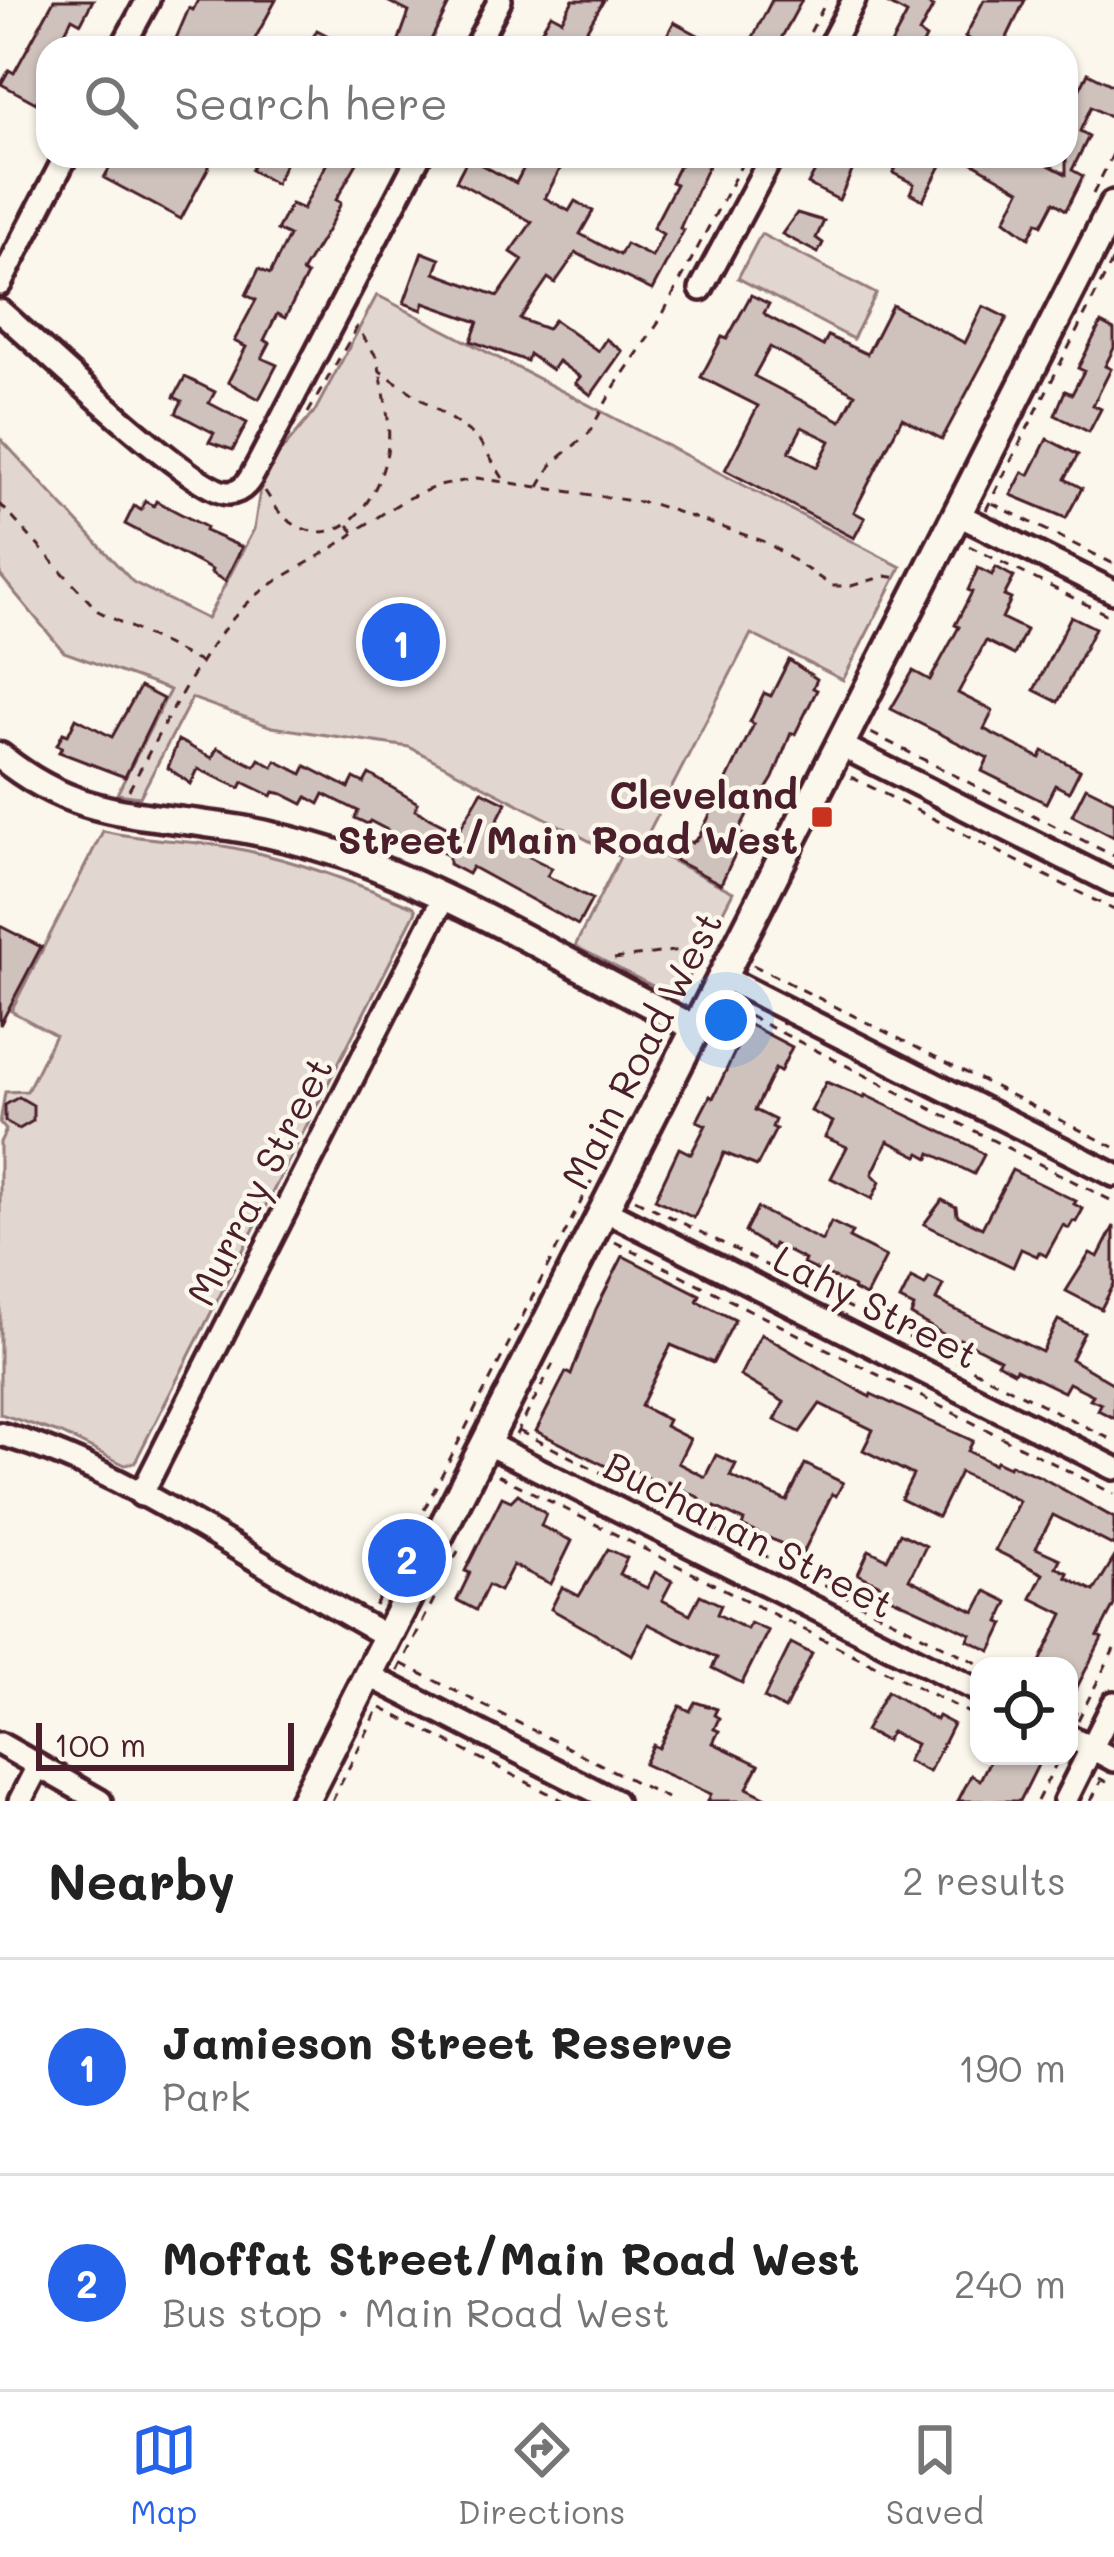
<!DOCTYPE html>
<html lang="en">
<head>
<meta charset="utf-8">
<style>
	:root { --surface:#fff; --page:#f6f6f6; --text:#222; --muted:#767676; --line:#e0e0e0; --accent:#2563eb }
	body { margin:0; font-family:Mali,sans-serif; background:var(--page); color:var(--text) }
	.controls { position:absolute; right:36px; bottom:36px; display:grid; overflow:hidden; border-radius:24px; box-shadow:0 3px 9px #0004 }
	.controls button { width:108px; height:108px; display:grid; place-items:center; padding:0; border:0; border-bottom:3px solid var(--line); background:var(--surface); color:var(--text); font:60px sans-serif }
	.scale { position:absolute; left:36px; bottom:30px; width:258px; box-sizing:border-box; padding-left:12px; border:6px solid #4a1f2b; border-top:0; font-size:33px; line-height:42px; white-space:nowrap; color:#4a1f2b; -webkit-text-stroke:9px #fbf7ec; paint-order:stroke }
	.you { position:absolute; left:726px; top:1020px; width:42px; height:42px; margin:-30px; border:9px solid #fff; border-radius:50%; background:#1a73e8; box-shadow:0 0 0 18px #1a73e833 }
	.badge { display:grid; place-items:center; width:78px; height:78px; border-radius:50%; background:var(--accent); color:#fff; font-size:39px; font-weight:700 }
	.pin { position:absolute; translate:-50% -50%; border:6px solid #fff; box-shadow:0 3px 12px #0006 }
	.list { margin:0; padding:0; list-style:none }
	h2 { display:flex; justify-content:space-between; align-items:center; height:156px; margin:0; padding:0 48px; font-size:51px }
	h2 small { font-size:39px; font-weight:400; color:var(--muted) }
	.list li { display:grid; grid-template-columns:78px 1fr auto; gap:36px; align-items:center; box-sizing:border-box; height:216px; padding:0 48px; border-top:3px solid var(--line) }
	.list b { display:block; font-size:45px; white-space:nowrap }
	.list p { margin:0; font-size:39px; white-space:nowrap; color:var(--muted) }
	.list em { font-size:39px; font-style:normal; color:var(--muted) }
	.icon { flex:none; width:66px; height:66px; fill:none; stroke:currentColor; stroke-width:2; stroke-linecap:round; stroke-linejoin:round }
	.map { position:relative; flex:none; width:1114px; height:1801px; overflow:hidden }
	.search { position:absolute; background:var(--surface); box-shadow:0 3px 9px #0004; left:36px; right:36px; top:36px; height:132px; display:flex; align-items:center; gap:30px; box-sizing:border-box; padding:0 42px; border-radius:36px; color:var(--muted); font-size:45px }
	.sheet { height:588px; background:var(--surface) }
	nav { display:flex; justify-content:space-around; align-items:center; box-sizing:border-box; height:168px; border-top:3px solid var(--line); background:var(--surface); font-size:33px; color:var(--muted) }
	nav a { display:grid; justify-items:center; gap:6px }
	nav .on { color:var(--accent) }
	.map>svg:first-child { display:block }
	.green { fill:#e2d7d0; stroke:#967b7e; stroke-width:3 }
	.building { fill:#cfc2bc; stroke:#4a1f2b; stroke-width:3; fill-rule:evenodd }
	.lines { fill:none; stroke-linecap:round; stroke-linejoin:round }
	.minor-casing { stroke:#4a1f2b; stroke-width:30 }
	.tertiary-casing { stroke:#4a1f2b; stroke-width:33 }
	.secondary-casing { stroke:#4a1f2b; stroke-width:36 }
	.path { stroke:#4a1f2b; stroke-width:3; stroke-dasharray:9 9; stroke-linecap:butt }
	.minor { stroke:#fbf7ec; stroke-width:21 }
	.tertiary { stroke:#fbf7ec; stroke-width:24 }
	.secondary { stroke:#fbf7ec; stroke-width:27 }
	.poi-dot { fill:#c8321e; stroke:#fbf7ec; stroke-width:4.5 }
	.labels { text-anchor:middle; stroke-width:9; stroke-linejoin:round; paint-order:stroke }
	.poi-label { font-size:39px; font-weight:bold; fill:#4a1f2b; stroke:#fbf7ec; text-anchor:end }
	.street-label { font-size:39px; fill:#4a1f2b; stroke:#fbf7ec }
</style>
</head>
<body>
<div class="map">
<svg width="1114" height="1801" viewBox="0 0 1114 1801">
	<rect width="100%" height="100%" fill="#fbf7ec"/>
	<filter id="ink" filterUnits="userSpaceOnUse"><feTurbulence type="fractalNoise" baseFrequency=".00833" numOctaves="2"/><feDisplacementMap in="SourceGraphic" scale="24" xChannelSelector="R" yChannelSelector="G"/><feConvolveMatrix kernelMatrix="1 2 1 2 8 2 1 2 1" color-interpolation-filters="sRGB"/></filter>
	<g filter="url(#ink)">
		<g class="green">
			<polygon points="761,234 876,294 853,339 738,278"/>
			<polygon points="377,295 901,567 843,680 751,634 642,845 733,892 678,999 575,946 620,857 409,747 272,727 192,698 140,797 117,794 170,690 64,652 0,575 0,438 133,582 207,619 254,529 260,490 277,456 315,411"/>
			<path d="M103,831C146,841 191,840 234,848C297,860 355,883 414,907L416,911L135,1462L125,1465L62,1434L0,1414V1142L6,1130L0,1123L5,1092L27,1091L55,1035L11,1011Z"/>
		</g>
		<g class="building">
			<polygon points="54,0 93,0 81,23 72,18 57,48 48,48 48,79 36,103 1,84 9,70 14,73"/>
			<polygon points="198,0 276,0 250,48 172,48 189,8 193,10"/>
			<polygon points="385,0 451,0 427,48 396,48 409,12"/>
			<polygon points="573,0 604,0 579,43 566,36 559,48 555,48 537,38 551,14 562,20"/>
			<polygon points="772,0 802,0 776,48 757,48 760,43 752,39"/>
			<polygon points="881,0 920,0 933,7 919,33 926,38 921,48 889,48 907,14"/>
			<polygon points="984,0 1025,0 1002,48 987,48 965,37"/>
			<polygon points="674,22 722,48 660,48"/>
			<polygon points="317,30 352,48 307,48"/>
			<polygon points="1088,73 1114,86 1114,110 1110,117 1091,107 1080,131 1089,136 1072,170 1083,176 1066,210 1054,202 1042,225 1037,222 1029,238 1005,220 1020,190 961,156 1031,156 1066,174 1066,115"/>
			<polygon points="116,156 202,156 212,161 181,219 104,178"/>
			<polygon points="258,156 288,156 276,184 251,170"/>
			<polygon points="323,156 361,156 336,200 341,203 328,229 302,272 307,275 285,318 277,314 264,340 270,343 262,358 277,365 259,399 228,382 246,347 234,341 256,300 246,295 259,269 270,274 289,236 277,230 291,204 303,209 329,159"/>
			<polygon points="530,156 567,156 545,198 569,211 575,201 593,211 580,234 620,255 626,244 652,257 663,234 653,228 676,184 671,182 684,156 709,164 680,228 684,230 652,290 576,253 555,283 548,278 520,319 547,329 554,320 598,351 606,339 622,351 591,395 575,383 580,377 558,361 552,370 529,354 527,361 471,341 478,322 424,303 422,310 404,303 422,252 440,259 435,273 498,296 523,260 511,252 532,222 456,181 468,158 516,183"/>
			<polygon points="823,156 859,156 839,200 808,184"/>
			<polygon points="873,156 946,156 923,200 910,193 914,184 893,173 896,168"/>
			<polygon points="797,213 824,221 816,238 823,243 818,253 782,234"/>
			<path d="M751,295L769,304L764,313L767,316L823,346L828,336L867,354L892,305L965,343L983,306L1007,318L942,439L902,418L854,512L865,518L854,538L725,470L758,406L701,377L722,337L727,339ZM770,347L855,394L841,421L754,376ZM802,427L830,441L817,467L789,452Z"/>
			<polygon points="1101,323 1114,330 1114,348 1105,366 1111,369 1093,405 1101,409 1089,432 1055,415 1065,391 1072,394 1084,371 1078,368"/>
			<polygon points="185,377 215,392 209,403 247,423 233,450 209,442 214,433 176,413 182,401 174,397"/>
			<polygon points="1047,439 1078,455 1065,479 1082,488 1066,518 1011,495 1023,472 1029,475"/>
			<polygon points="145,501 154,506 156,501 206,527 205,531 242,547 225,581 211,573 212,570 125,524 134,506 141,510"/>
			<polygon points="996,567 1014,577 1004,596 1011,599 1002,618 1026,630 1014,655 986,641 958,693 993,711 984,729 1040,758 1043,751 1080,770 1069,792 1055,785 1046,803 982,771 988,758 891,709 913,671 930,680 959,627 955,625 972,592 968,590 978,568 992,575"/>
			<polygon points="1071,616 1095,628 1058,702 1034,690"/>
			<polygon points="789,660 817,679 813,688 817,690 795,734 791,733 773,778 754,809 751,807 738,832 744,835 721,884 675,860 686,839 692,843 699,837 754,724 750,722 764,693 771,696"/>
			<polygon points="140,687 163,699 125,777 59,752 62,747 57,745 63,733 68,735 76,718 112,737"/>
			<polygon points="178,740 212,758 217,748 255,766 259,759 273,767 276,761 302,774 306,766 349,788 354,778 364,783 369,774 418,803 415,810 458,832 482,791 506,803 489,837 552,868 547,876 592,899 578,925 472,867 468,874 449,864 449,856 423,842 420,847 370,821 368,824 355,818 358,811 324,794 319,804 307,797 303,804 283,794 274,792 272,796 243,782 240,788 198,769 191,784 168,768"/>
			<polygon points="1086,787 1114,801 1114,837 1072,815"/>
			<polygon points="0,926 41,947 0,1025"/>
			<polygon points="748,1024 792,1047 780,1072 775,1069 755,1110 775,1120 772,1127 776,1129 757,1166 724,1153 694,1218 655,1199 679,1148 691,1154 706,1125 697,1121 710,1096 713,1098"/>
			<polygon points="826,1082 864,1098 865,1095 971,1146 984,1155 974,1174 931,1153 929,1158 920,1153 918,1156 888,1141 872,1174 880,1182 872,1199 831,1178 847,1147 825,1137 833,1122 811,1111"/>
			<polygon points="19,1097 33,1105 33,1121 19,1129 5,1121 5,1105"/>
			<polygon points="1012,1170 1076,1201 1074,1204 1083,1209 1076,1222 1073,1221 1069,1228 1063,1225 1046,1256 1039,1252 1037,1256 1021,1249 1013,1267 924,1224 942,1200 956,1207 957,1215 982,1228"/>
			<polygon points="757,1208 822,1241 831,1222 852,1232 849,1238 886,1257 866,1296 853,1290 854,1287 803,1264 805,1260 774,1244 772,1249 745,1232"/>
			<polygon points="1114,1226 1114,1284 1101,1309 1066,1291 1090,1253 1098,1257"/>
			<polygon points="623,1256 700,1295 697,1301 735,1320 713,1363 671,1345 641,1406 668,1420 665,1426 690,1439 678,1463 705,1477 716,1455 736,1464 730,1476 787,1501 805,1464 843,1483 836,1496 832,1494 803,1553 742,1526 744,1521 715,1507 713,1511 697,1503 700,1498 668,1482 666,1487 619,1463 616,1471 536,1431 566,1372 571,1375 596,1309"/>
			<polygon points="911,1278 925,1285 929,1278 943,1285 936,1300 1042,1352 1058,1320 1084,1333 1071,1359 1112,1383 1114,1379 1114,1418 1098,1410 1101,1404 1090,1399 1093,1395 1069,1383 1064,1392 1016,1369 1014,1372 997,1363 1000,1359 960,1339 958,1343 911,1315 914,1307 900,1300"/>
			<polygon points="761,1334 870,1397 871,1394 973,1441 968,1451 994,1464 996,1461 1009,1467 1010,1464 1039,1476 1114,1518 1114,1546 1053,1515 1036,1548 1060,1559 1056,1567 1068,1573 1066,1577 1094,1591 1114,1558 1114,1605 1098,1636 1102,1638 1069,1703 1069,1666 1038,1666 1063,1614 1031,1598 1043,1574 995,1550 1019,1501 960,1472 938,1517 901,1499 913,1475 863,1450 873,1430 820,1404 800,1432 775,1420 784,1402 740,1376"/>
			<polygon points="518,1494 546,1514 541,1526 572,1541 551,1584 513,1565 500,1591 488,1585 476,1610 457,1600 470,1573 465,1571 502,1497 511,1501"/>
			<polygon points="900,1533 926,1546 909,1579 975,1612 986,1591 1008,1602 999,1622 1004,1624 991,1651 968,1640 971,1634 879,1592 882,1586 858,1574 869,1550 887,1559"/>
			<polygon points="608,1549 627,1558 619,1574 647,1588 655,1572 672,1581 662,1600 690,1614 700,1595 721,1605 717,1614 747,1629 750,1623 768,1631 742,1683 712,1668 717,1658 648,1624 632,1655 551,1609 562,1587 579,1596"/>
			<polygon points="791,1643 812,1654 785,1709 764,1698"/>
			<polygon points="887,1691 936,1720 938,1716 953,1724 929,1772 907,1761 916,1744 891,1732 886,1741 865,1731"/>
			<polygon points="695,1702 717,1709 714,1715 719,1718 714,1729 719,1731 713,1743 759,1765 747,1788 773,1801 708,1801 711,1794 644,1764 653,1745 659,1748 680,1706 690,1711"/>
			<polygon points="992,1756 1030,1756 1040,1761 1020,1801 958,1801 971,1775 980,1780"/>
		</g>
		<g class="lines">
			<defs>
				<g id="minor">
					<polyline points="122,48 148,0"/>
					<polyline points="475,48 500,0"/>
					<polyline points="829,48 854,0"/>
					<polyline points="0,284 66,156"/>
					<polyline points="701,289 772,156"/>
					<path d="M0,311C35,341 194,494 229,493C247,492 253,473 260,461L419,156"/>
					<polyline points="957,514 1114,592"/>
					<polyline points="840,745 1114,883"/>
					<polyline points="723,977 1114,1175"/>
					<polyline points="605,1210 1114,1468"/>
					<path d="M0,1434C131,1470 266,1572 388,1637"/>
					<polyline points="486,1443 979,1691"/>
					<polyline points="141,1495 443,899"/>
					<polyline points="368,1675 615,1801"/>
					<polyline points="1069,1736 1114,1760"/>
					<polyline points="0,1744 100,1801"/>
					<polyline points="20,1801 38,1766"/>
					<polyline points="1065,1801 1114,1703"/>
				</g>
				<path id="tertiary" d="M0,756C70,814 129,813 214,825C257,830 299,841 340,854C462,896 579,970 695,1028"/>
				<polyline id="secondary" points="304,1801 1114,205"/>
			</defs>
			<use href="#minor" class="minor-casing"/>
			<use href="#tertiary" class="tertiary-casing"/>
			<use href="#secondary" class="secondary-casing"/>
			<g class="path">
				<polyline points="802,48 827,0"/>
				<polyline points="1093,194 1114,152"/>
				<polyline points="308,413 357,327 376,356 380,371 477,437 506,483"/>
				<polyline points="539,487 552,464 589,433 616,384 657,325 746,156"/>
				<path d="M265,491C272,501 278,514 289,521C343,558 382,493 388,446C391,421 384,395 380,371"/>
				<polyline points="992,503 1114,564"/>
				<polyline points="0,504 98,611 202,663"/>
				<polyline points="986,510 1114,258"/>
				<polyline points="348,525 354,532 406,499 435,487 477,478 653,504 766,542 832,586 851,586 885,576 899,578"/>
				<polyline points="969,546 1114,618"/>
				<polyline points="871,733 1114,856"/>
				<polyline points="851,777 1114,910"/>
				<path d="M129,790C160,733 203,643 251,600C282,573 322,558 354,533"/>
				<polyline points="614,959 711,946"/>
				<polyline points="753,965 1114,1147"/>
				<polyline points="733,1008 1114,1202"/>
				<polyline points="635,1199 1114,1441"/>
				<polyline points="615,1242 1114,1494"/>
				<polyline points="519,1431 983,1666"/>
				<polyline points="516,1435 553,1364"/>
				<polyline points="498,1475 979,1718"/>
				<polyline points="375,1606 594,1176"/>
				<polyline points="402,1664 673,1801"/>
				<polyline points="398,1671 458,1551"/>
				<polyline points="381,1708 564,1801"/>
				<polyline points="1069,1710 1080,1715"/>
				<polyline points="1078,1720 1114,1649"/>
				<polyline points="1099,1778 1114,1786"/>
				<polyline points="332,1801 380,1706"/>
				<polyline points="1037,1801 1060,1756"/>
				<polyline points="1091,1801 1101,1781"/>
			</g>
			<use href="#minor" class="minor"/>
			<use href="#tertiary" class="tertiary"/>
			<use href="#secondary" class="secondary"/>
		</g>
	</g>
	<rect class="poi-dot" x="810" y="805" width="24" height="24" rx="6"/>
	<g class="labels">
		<g class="poi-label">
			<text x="798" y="809">Cleveland<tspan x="798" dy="45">Street/Main Road West</tspan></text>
		</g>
		<g class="street-label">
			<text transform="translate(642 1050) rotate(-63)" y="14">Main Road West</text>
			<text transform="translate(260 1181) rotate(-63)" y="14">Murray Street</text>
			<text transform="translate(876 1307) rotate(27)" y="14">Lahy Street</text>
			<text transform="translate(749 1535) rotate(27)" y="14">Buchanan Street</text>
		</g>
	</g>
</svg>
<div class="controls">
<button><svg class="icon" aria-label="locate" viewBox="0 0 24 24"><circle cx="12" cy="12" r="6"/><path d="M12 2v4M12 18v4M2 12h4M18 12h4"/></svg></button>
</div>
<div class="scale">100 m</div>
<div class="you"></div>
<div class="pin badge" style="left:401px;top:642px">1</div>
<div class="pin badge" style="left:407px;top:1558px">2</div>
<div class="search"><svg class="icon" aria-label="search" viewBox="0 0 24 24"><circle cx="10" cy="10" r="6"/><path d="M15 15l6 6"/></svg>Search here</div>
</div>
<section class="sheet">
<h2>Nearby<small>2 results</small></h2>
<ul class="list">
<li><span class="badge">1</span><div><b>Jamieson Street Reserve</b><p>Park</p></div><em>190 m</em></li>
<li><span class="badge">2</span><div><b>Moffat Street/Main Road West</b><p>Bus stop · Main Road West</p></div><em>240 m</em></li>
</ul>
</section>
<nav>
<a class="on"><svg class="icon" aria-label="map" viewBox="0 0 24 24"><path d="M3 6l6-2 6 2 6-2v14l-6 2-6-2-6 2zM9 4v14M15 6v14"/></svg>Map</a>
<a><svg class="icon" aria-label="directions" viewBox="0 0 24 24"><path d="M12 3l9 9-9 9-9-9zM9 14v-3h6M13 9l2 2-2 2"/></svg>Directions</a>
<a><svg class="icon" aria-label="saved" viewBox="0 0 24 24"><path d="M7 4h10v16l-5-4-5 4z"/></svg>Saved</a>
</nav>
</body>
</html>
